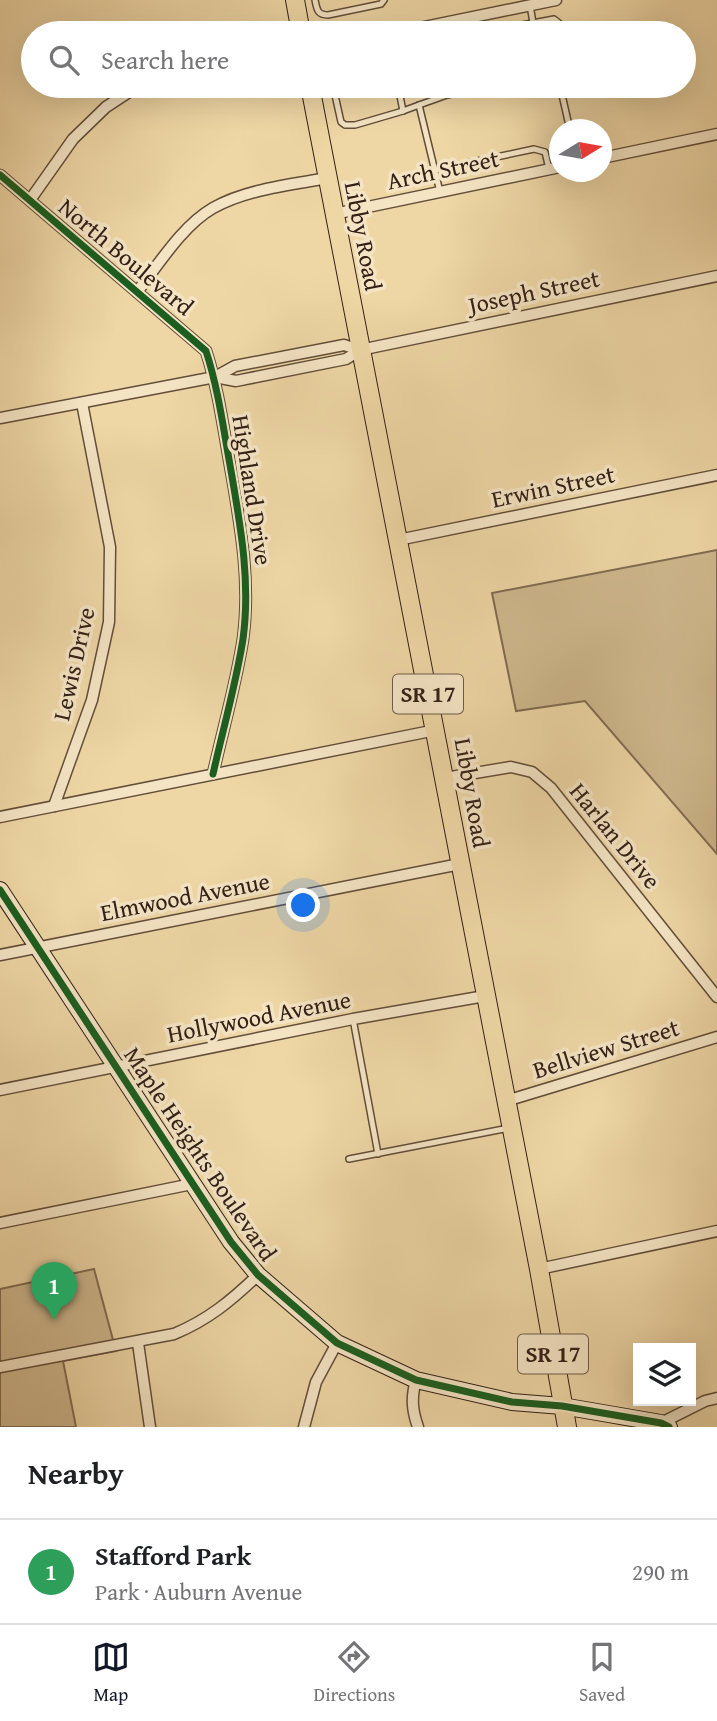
<!DOCTYPE html>
<html lang="en">
<head>
<meta charset="utf-8">
<style>
	:root { --surface:#fff; --page:#f2f2f2; --text:#202124; --muted:#757577; --line:#e0e0e0; --accent:#111827 }
	body { margin:0; font-family:"Gentium Book Plus",serif; background:var(--page); color:var(--text) }
	.controls { position:absolute; right:21px; bottom:21px; display:grid; overflow:hidden; border-radius:0px; box-shadow:0 7px 28px #0002 }
	.controls button { width:63px; height:63px; display:grid; place-items:center; padding:0; border:0; border-bottom:2px solid var(--line); background:var(--surface); color:var(--text); font:35px sans-serif }
	.compass { position:absolute; left:549px; top:119px; width:63px; height:63px; border-radius:50%; background:var(--surface); box-shadow:0 7px 28px #0002; rotate:79deg }
	.you { position:absolute; left:304px; top:906px; width:24px; height:24px; margin:-18px; border:5px solid #fff; border-radius:50%; background:#1a73e8; box-shadow:0 0 0 10px #1a73e833 }
	.badge { display:grid; place-items:center; width:46px; height:46px; border-radius:50%; background:var(--accent); color:#fff; font-size:23px; font-weight:700 }
	.pin { position:absolute; translate:-50% -58px; filter:drop-shadow(0 2px 4px #0008) }
	.pin::after { content:''; position:absolute; top:37px; width:24px; height:21px; background:inherit; clip-path:polygon(0 0,100% 0,50% 100%) }
	.list { margin:0; padding:0; list-style:none }
	h2 { display:flex; justify-content:space-between; align-items:center; height:91px; margin:0; padding:0 28px; font-size:30px }
	h2 small { font-size:23px; font-weight:400; color:var(--muted) }
	.list li { display:grid; grid-template-columns:46px 1fr auto; gap:21px; align-items:center; box-sizing:border-box; height:105px; padding:0 28px; border-top:2px solid var(--line) }
	.list b { display:block; font-size:26px; white-space:nowrap }
	.list p { margin:0; font-size:23px; white-space:nowrap; color:var(--muted) }
	.list em { font-size:23px; font-style:normal; color:var(--muted) }
	.icon { flex:none; width:38px; height:38px; fill:none; stroke:currentColor; stroke-width:2; stroke-linecap:round; stroke-linejoin:round }
	.map { position:relative; flex:none; width:717px; height:1427px; overflow:hidden }
	.search { position:absolute; background:var(--surface); box-shadow:0 7px 28px #0002; left:21px; right:21px; top:21px; height:77px; display:flex; align-items:center; gap:18px; box-sizing:border-box; padding:0 24px; border-radius:38px; color:var(--muted); font-size:26px }
	.sheet { height:196px; background:var(--surface) }
	nav { display:flex; justify-content:space-around; align-items:center; box-sizing:border-box; height:98px; border-top:2px solid var(--line); background:var(--surface); font-size:19px; color:var(--muted) }
	nav a { display:grid; justify-items:center; gap:4px }
	nav .on { color:var(--accent) }
	.map>svg:first-child { display:block }
	.green { fill:#ceb78d; stroke:#806c52; stroke-width:2 }
	.lines { fill:none; stroke-linecap:round; stroke-linejoin:round }
	.lane-casing { stroke:#624e3a; stroke-width:8 }
	.street-casing { stroke:#624e3a; stroke-width:13 }
	.secondary-casing { stroke:#332017; stroke-width:18 }
	.primary-casing { stroke:#332017; stroke-width:20 }
	.lane { stroke:#f4e4c4; stroke-width:5 }
	.street { stroke:#f4e4c4; stroke-width:10 }
	.secondary { stroke:#f4e4c4; stroke-width:16 }
	.primary { stroke:#eed6a5; stroke-width:18 }
	.cycleway-casing { stroke:#f4e4c4; stroke-width:11 }
	.cycleway { stroke:#1b5e20; stroke-width:7 }
	.labels { text-anchor:middle; stroke-width:7; stroke-linejoin:round; paint-order:stroke }
	.shield { fill:#f4e4c4; stroke:#6d5b4b; stroke-width:2 }
	.shield-label { font-size:23px; font-weight:bold; fill:#332017 }
	.street-label { font-size:24px; fill:#332017; stroke:#f4e4c4 }
</style>
</head>
<body>
<div class="map">
<svg width="717" height="1427" viewBox="0 0 717 1427">
	<rect width="100%" height="100%" fill="#eed6a5"/>
	<filter id="stains"><feTurbulence type="fractalNoise" baseFrequency=".00286" numOctaves="4"/><feColorMatrix values="0 0 0 0 .2 0 0 0 0 .09 0 0 0 0 .02 0 0 0 .5 -.17"/></filter>
	<radialGradient id="worn" r=".72"><stop offset=".6" stop-color="#630" stop-opacity="0"/><stop offset="1" stop-color="#630" stop-opacity=".3"/></radialGradient>
	<g class="green">
		<polygon points="717,550 717,854 585,701 516,711 492,593"/>
		<polygon points="94,1269 116,1351 63,1361 76,1427 0,1427 0,1289"/>
	</g>
	<g class="lines">
		<defs>
			<g id="lane">
				<path d="M315,0C317,9 317,15 328,15L381,4L384,0"/>
				<polyline points="530,5 533,23"/>
				<polyline points="479,33 554,19 559,23 561,33"/>
				<polyline points="333,86 341,122 345,125 355,125 403,111"/>
				<polyline points="398,86 403,111 419,105 440,192"/>
				<polyline points="560,86 570,130"/>
				<polyline points="419,105 447,95 487,86"/>
				<polyline points="435,170 534,149 545,152 549,169"/>
				<polyline points="353,1019 378,1154"/>
				<polyline points="349,1159 509,1128"/>
			</g>
			<g id="street">
				<polyline points="395,33 556,0"/>
				<polyline points="602,158 717,134"/>
				<path d="M0,175L206,351C218,388 223,426 230,465C240,523 251,580 243,639C236,684 223,729 213,774"/>
				<polyline points="30,200 73,139 106,107 138,86"/>
				<polyline points="334,214 560,167"/>
				<path d="M137,292C159,264 182,226 213,208C247,189 290,185 328,178"/>
				<polyline points="215,377 236,381 346,359 360,350 717,276"/>
				<polyline points="0,418 215,377 235,366 344,345 360,350"/>
				<polyline points="398,540 717,475"/>
				<polyline points="445,778 511,767 532,772 551,788 717,997"/>
				<polyline points="54,806 92,700 109,622 110,547 82,403"/>
				<polyline points="0,817 436,730"/>
				<polyline points="0,955 460,864"/>
				<polyline points="0,1090 353,1019 485,996"/>
				<polyline points="506,1101 717,1037"/>
				<polyline points="0,1223 192,1184"/>
				<polyline points="539,1269 717,1231"/>
				<polyline points="138,1343 150,1427"/>
				<path d="M0,1367L174,1334C208,1320 232,1300 258,1275"/>
				<path d="M416,1380C411,1398 412,1410 418,1427"/>
				<polyline points="661,1423 705,1401 717,1398"/>
				<polyline points="304,1427 316,1382 337,1343"/>
			</g>
			<polyline id="secondary" points="0,890 231,1242 258,1275 337,1343 416,1380 512,1402 562,1406 661,1423 669,1427"/>
			<g id="primary">
				<polyline points="295,0 301,33"/>
				<polyline points="310,86 539,1269 567,1427"/>
			</g>
		</defs>
		<use href="#lane" class="lane-casing"/>
		<use href="#street" class="street-casing"/>
		<use href="#secondary" class="secondary-casing"/>
		<use href="#primary" class="primary-casing"/>
		<use href="#lane" class="lane"/>
		<use href="#street" class="street"/>
		<use href="#secondary" class="secondary"/>
		<use href="#primary" class="primary"/>
		<defs>
			<g id="cycleway">
				<path d="M0,175L206,351C218,388 223,426 230,465C240,523 251,580 243,639C236,684 223,729 213,774"/>
				<polyline points="0,890 231,1242 258,1275 337,1343 416,1380 512,1402 562,1406 661,1423 669,1427"/>
			</g>
		</defs>
		<use href="#cycleway" class="cycleway-casing"/>
		<use href="#cycleway" class="cycleway"/>
	</g>
	<g class="labels">
		<g class="shield">
			<rect x="393" y="674.5" width="70" height="39" rx="5"/>
			<rect x="518" y="1334.5" width="70" height="39" rx="5"/>
		</g>
		<g class="shield-label">
			<text x="428" y="702">SR 17</text>
			<text x="553" y="1362">SR 17</text>
		</g>
		<g class="street-label">
			<text transform="translate(443 170) rotate(-12)" y="8">Arch Street</text>
			<text transform="translate(363 236) rotate(79)" y="8">Libby Road</text>
			<text transform="translate(126 257) rotate(40)" y="8">North Boulevard</text>
			<text transform="translate(534 292) rotate(-12)" y="8">Joseph Street</text>
			<text transform="translate(553 487) rotate(-12)" y="8">Erwin Street</text>
			<text transform="translate(252 490) rotate(81)" y="8">Highland Drive</text>
			<text transform="translate(74 664) rotate(-77)" y="8">Lewis Drive</text>
			<text transform="translate(472 793) rotate(80)" y="8">Libby Road</text>
			<text transform="translate(615 836) rotate(51)" y="8">Harlan Drive</text>
			<text transform="translate(185 897) rotate(-11)" y="8">Elmwood Avenue</text>
			<text transform="translate(259 1017) rotate(-11)" y="8">Hollywood Avenue</text>
			<text transform="translate(606 1049) rotate(-17)" y="8">Bellview Street</text>
			<text transform="translate(200 1154) rotate(56)" y="8">Maple Heights Boulevard</text>
		</g>
	</g>
	<rect width="100%" height="100%" filter="url(#stains)"/>
	<rect width="100%" height="100%" fill="url(#worn)"/>
</svg>
<div class="controls">
<button><svg class="icon" aria-label="layers" viewBox="0 0 24 24"><path d="M12 4l9 5-9 5-9-5zM3 14l9 5 9-5"/></svg></button>
</div>
<svg class="compass" viewBox="-18 -18 36 36"><path d="M0-13l5 13h-10z" fill="#e53935"/><path d="M0 13l5-13h-10z" fill="#757577"/></svg>
<div class="you"></div>
<div class="pin badge" style="left:54px;top:1320px;background:#2e9e5b">1</div>
<div class="search"><svg class="icon" aria-label="search" viewBox="0 0 24 24"><circle cx="10" cy="10" r="6"/><path d="M15 15l6 6"/></svg>Search here</div>
</div>
<section class="sheet">
<h2>Nearby<small></small></h2>
<ul class="list">
<li><span class="badge" style="background:#2e9e5b">1</span><div><b>Stafford Park</b><p>Park · Auburn Avenue</p></div><em>290 m</em></li>
</ul>
</section>
<nav>
<a class="on"><svg class="icon" aria-label="map" viewBox="0 0 24 24"><path d="M3 6l6-2 6 2 6-2v14l-6 2-6-2-6 2zM9 4v14M15 6v14"/></svg>Map</a>
<a><svg class="icon" aria-label="directions" viewBox="0 0 24 24"><path d="M12 3l9 9-9 9-9-9zM9 14v-3h6M13 9l2 2-2 2"/></svg>Directions</a>
<a><svg class="icon" aria-label="saved" viewBox="0 0 24 24"><path d="M7 4h10v16l-5-4-5 4z"/></svg>Saved</a>
</nav>
</body>
</html>
